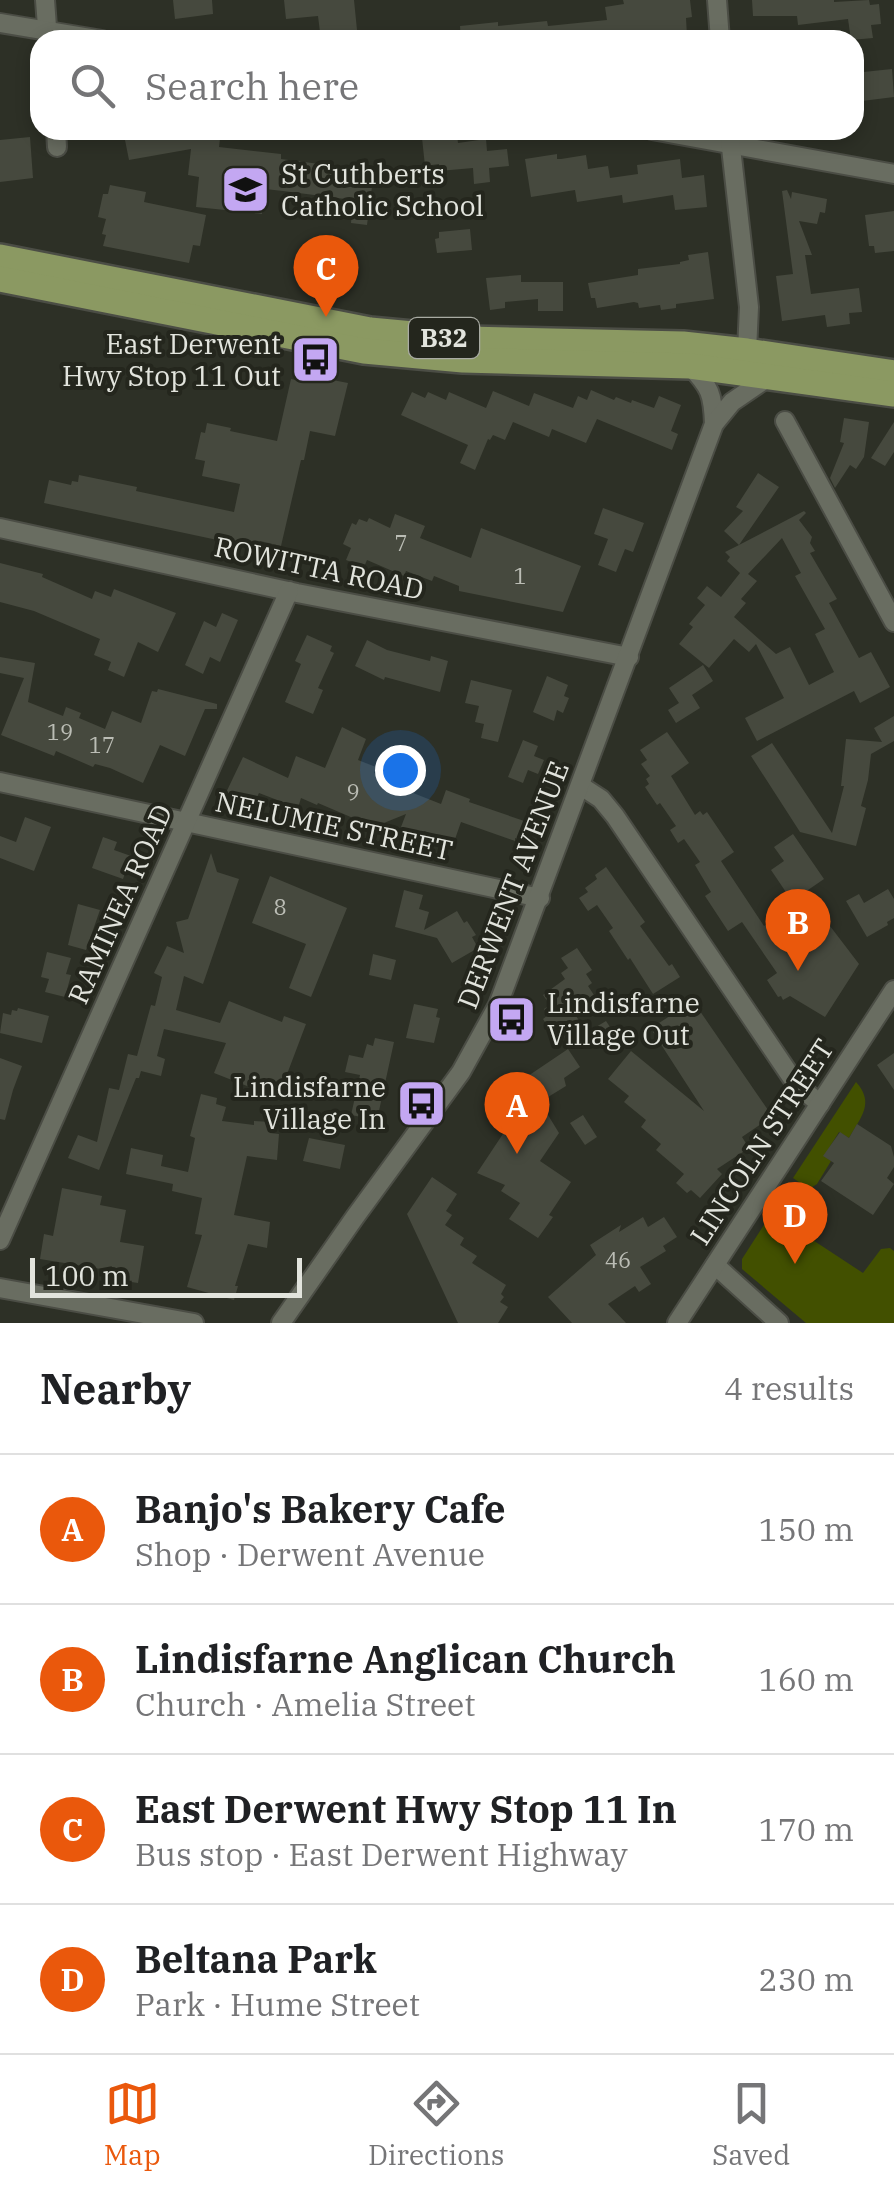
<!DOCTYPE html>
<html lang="en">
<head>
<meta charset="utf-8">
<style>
	:root { --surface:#fff; --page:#f6f6f6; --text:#202124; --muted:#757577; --line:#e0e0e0; --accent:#ea580c }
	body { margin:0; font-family:"IBM Plex Serif",serif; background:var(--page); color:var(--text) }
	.scale { position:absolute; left:30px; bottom:25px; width:272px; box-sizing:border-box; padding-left:10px; border:5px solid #e2e4dd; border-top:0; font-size:28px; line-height:35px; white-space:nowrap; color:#e2e4dd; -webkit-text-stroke:8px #24261d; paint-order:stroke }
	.you { position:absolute; left:400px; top:770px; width:35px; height:35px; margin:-25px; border:8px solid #fff; border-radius:50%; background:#1a73e8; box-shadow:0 0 0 15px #1a73e833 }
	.badge { display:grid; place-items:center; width:65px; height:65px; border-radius:50%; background:var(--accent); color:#fff; font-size:32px; font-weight:700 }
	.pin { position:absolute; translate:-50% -82px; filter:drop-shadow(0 2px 5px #0008) }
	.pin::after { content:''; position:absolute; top:52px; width:35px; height:30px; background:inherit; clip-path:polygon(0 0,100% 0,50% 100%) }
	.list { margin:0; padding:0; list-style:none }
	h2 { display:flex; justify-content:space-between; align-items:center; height:130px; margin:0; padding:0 40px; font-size:42px }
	h2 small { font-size:32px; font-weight:400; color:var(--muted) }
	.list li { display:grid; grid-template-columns:65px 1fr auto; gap:30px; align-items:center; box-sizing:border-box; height:150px; padding:0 40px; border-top:2px solid var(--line) }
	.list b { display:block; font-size:38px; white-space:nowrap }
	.list p { margin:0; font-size:32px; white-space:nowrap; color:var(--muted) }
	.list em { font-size:32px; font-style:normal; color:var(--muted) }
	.icon { flex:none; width:55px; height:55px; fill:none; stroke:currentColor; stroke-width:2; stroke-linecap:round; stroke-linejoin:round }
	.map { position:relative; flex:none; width:894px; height:1323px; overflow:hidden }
	.search { position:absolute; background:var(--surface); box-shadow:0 5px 15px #0003; left:30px; right:30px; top:30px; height:110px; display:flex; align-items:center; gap:25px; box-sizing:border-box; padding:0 35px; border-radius:30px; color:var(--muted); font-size:38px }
	.sheet { height:730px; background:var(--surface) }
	nav { display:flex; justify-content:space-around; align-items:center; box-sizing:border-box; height:140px; border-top:2px solid var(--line); background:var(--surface); font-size:28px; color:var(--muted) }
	nav a { display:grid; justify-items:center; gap:5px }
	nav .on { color:var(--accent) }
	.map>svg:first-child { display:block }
	.green { fill:#425000 }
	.building { fill:#46493e; fill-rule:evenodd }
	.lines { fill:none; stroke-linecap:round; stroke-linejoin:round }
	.minor-casing { stroke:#4b4d45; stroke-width:22 }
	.primary-casing { stroke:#4b4d45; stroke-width:30 }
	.minor { stroke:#696d61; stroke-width:18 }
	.primary { stroke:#8b9962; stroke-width:25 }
	.labels { text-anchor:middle; stroke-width:8; stroke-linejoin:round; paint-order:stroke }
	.number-label { font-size:22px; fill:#bbbdb5 }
	.shield { fill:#24261d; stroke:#a9aba3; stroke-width:2.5 }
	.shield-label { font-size:25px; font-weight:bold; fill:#e2e4dd }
	.poi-label { font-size:28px; fill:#e2e4dd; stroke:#24261d; text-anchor:start }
	.street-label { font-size:28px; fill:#e2e4dd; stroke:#24261d }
</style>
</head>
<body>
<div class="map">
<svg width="894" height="1323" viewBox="0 0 894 1323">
	<rect width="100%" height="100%" fill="#2d3026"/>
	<g class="green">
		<path d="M856,1082C875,1103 861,1117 849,1138L839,1132L824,1156L831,1161L817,1184L809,1189L793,1178Z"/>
		<polygon points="783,1195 799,1210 800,1214 793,1227 863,1273 881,1249 890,1248 894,1251 894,1323 806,1323 742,1269 742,1259"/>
	</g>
	<g class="building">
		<polygon points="173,0 212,0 213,14 175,19"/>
		<polygon points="284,0 354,0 358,40 321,40 318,16 286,19"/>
		<polygon points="623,0 690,0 692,17 686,18 687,36 643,40 461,40 460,26 498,22 498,26 547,21 548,26 607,20 605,7 624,4"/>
		<polygon points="752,0 834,0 834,2 869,0 870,5 879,4 881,24 871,25 873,38 851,40 848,19 798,25 797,16 753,16"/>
		<polygon points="892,69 894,97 854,102 854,73"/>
		<polygon points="123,130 221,130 219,147 281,154 281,159 374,171 367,225 351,223 353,200 283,191 265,189 262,214 196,207 199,177 188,175 191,149 129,160"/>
		<polygon points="457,135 458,143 486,139 487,151 507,149 509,166 489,168 490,182 474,184 473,168 439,171 439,164 425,166 422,138"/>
		<polygon points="30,137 33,178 0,182 0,140"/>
		<polygon points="557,154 557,159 561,159 586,155 588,169 608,166 610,178 638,174 637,165 680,159 682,178 704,175 707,207 675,210 673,195 623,203 622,195 577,202 575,190 531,197 525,159"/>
		<polygon points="110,185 146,192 144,202 206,215 200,246 193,245 189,263 103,246 106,235 102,234 106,219 98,217 103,194 108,194"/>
		<polygon points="787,190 791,199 792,192 827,199 825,213 820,212 817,224 799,221 812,255 805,255 811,294 859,288 862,312 849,313 850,324 827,327 825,315 782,321 776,276 793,274 782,191"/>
		<polygon points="894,211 894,251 875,253 874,246 869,246 865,215"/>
		<polygon points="470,229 472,250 437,253 435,239 439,238 439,232"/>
		<polygon points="708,252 714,299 676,304 676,308 661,310 660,305 639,308 638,303 634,302 597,308 595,298 591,298 588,283 638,275 638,269 680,264 680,262 689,260 688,255"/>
		<polygon points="521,275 521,282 563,282 563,311 538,311 538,299 505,302 505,308 490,310 486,278"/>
		<polygon points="307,375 348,383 335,436 310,431 304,460 301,460 281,546 260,541 259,549 44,503 49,480 71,485 72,481 78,482 79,475 137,487 136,491 234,512 240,484 202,476 205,461 195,459 201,432 205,433 207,423 231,428 230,431 277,441 291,379 305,382"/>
		<polygon points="591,390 614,400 616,397 631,403 632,400 654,408 659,396 681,405 671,431 678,434 672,450 597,419 586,443 552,429 549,437 513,422 505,440 493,435 490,440 488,439 475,470 460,463 468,445 401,415 412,392 425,398 428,392 446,400 449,392 486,408 493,391 529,406 534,393 573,408 578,396 587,400"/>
		<polygon points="844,418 869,422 864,457 856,469 850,465 835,488 830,478 844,443 840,442"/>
		<polygon points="894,422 894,452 885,466 871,458"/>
		<path d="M758,473L779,487L739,545L804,511L806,513L799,520L812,537L810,543L815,551L810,553L837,599L829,603L859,658L871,652L890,687L860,703L854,691L757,741L745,718L784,698L756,644L749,652L734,639L709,668L679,644L693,627L689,624L705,605L697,598L707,586L721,597L740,573L727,561L730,557L725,552L739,545L724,531L743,511L736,507ZM782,538L801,573L795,576L825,629L815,634L834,672L809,685L790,647L776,654L734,617L746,603L741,599L757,581L748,574Z"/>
		<polygon points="603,508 644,523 633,552 625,549 616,572 598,565 608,539 594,534"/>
		<polygon points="395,514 425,526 420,538 471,558 481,528 581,566 563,612 459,591 459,586 434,576 432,581 406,571 404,576 367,560 364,567 346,560 351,548 343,544 352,523 356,525 359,519 367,522 369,518 390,528"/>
		<polygon points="0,563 43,574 42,577 92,599 95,591 111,597 114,589 176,613 158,652 138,642 124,677 108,670 111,662 94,655 100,639 34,611 0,602"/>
		<polygon points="222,613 238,620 220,662 210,657 203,674 185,665 204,621 216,627"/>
		<polygon points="307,635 332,646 330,651 334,653 318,688 323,690 313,714 285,702 301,664 295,661"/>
		<polygon points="367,640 387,650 430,661 431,656 448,661 440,692 385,677 384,680 355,666"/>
		<polygon points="0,657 35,663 28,702 63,716 66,707 81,713 79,718 105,729 112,711 141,723 152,691 157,692 158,689 217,704 217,709 205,709 185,756 160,745 143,783 110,768 95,764 93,767 56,751 54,756 1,735 24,678 0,673"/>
		<polygon points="703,665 713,681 692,695 700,708 676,723 668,710 679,703 669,688"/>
		<polygon points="547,676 568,685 564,696 569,698 563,713 557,710 554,721 533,712"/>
		<polygon points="471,680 512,690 498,742 481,738 484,724 475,722 479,706 465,703"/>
		<polygon points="894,716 894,741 871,754 868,780 861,806 866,808 856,846 800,832 751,756 772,743 832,833 844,786 841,786 846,739 882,742 874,728"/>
		<polygon points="342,727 366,739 358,760 376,767 374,773 404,786 403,789 441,804 446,790 470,799 469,802 533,824 527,842 515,838 515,841 461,822 454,842 424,831 417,848 396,840 406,814 374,827 318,803 317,805 301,798 298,808 259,793 251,809 237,802 236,805 223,799 243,757 288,778 296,756 325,768"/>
		<polygon points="667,732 689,763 671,776 695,815 700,811 703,815 707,812 734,852 721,861 764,926 789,910 810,940 830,926 859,964 825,1017 790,996 783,1000 781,996 778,997 767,980 777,973 742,922 728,931 705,896 711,892 695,865 700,862 684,839 678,843 670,830 676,826 660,803 657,805 645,787 649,784 646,779 650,776 641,764 647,760 640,750"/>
		<polygon points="523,740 538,746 534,756 544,760 538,774 528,770 523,783 508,777"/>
		<polygon points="25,817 51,827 34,871 0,858 0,836 16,842"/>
		<polygon points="793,834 824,879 792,901 771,870 784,861 774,847"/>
		<polygon points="103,837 117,842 114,850 131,856 123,879 92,868"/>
		<polygon points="211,853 217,872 239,879 203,984 184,976 176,1010 220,1023 229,1001 282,1022 284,1016 306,1024 278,1098 214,1073 226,1043 164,1029 157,1056 165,1059 161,1076 141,1071 139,1078 136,1078 99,1170 68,1158 78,1135 97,1142 109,1088 119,1090 128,1054 137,1056 151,1005 155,1006 162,977 154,973 167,946 184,953 176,922 188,919"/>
		<polygon points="606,867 645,922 640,926 669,966 672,964 680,977 653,994 630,958 628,960 609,931 613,928 597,905 588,911 579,898 588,892 585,888 597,879 595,875"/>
		<polygon points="270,876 347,908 311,997 289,988 306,944 252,923"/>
		<polygon points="888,889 894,899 894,918 887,922 888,925 867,937 846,901 859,894 864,903"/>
		<polygon points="404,890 423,895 419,909 429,912 424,930 457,911 464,923 467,921 476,935 472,937 478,948 452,963 437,938 395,927"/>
		<polygon points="78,904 100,910 86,950 68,945"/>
		<polygon points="577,948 592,970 586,974 592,983 588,986 594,995 572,1010 582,1025 558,1042 543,1019 548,1015 544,1009 550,1005 543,995 565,979 561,973 568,968 561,958"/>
		<polygon points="47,952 71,958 66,974 71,975 65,997 45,992 49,979 41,977"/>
		<polygon points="373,954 396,960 391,980 369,975"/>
		<polygon points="693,1001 770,1113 761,1118 764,1122 742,1137 749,1148 717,1169 722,1174 700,1198 691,1190 687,1193 676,1183 684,1174 656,1150 661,1144 641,1127 646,1120 624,1102 629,1096 608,1079 631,1051 704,1111 653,1032 661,1027 659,1023"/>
		<polygon points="414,1004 438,1009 436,1017 440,1018 434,1043 406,1038"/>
		<polygon points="18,1008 49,1016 42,1043 0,1033 3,1013 11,1015 12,1010 17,1011"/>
		<polygon points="606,1021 620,1042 605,1051 591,1030"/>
		<polygon points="375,1038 394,1042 377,1120 351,1115 360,1075 345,1072 349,1055 363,1058 367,1044 373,1046"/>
		<polygon points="568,1049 580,1067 564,1078 566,1086 540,1102 559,1133 540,1161 571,1182 549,1215 553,1217 538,1238 509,1219 520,1203 501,1191 505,1185 477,1173 522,1105 511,1097 525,1078"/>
		<polygon points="894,1053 894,1090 877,1065"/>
		<polygon points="0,1058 22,1066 13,1090 5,1120 0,1119"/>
		<polygon points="201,1094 217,1098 216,1104 226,1107 222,1121 254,1125 254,1121 271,1122 270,1133 279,1134 277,1160 247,1156 234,1215 270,1222 267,1248 248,1244 235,1286 238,1286 234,1300 187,1287 202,1235 195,1234 202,1198 172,1191 173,1184 126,1174 131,1148 163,1155 161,1166 188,1172 195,1138 190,1136"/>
		<polygon points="583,1115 597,1137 585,1145 570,1123"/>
		<polygon points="857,1124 891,1146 894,1157 894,1167 887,1178 894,1184 873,1215 821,1181 834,1163 823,1156 840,1132 849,1138"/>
		<polygon points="309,1138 345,1145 340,1169 303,1161"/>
		<polygon points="432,1177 457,1194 446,1211 452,1215 445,1225 464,1238 460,1245 477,1256 472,1263 506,1285 501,1294 504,1297 500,1302 508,1307 498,1323 458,1323 407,1214"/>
		<polygon points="62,1188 102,1196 100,1205 126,1210 120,1242 144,1246 138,1283 105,1278 107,1270 40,1259 44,1234 53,1236"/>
		<polygon points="643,1217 648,1227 664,1217 677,1237 663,1246 666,1251 640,1267 651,1284 639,1292 635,1286 608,1304 626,1323 572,1323 548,1297 596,1255 590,1245 621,1225 619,1232"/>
	</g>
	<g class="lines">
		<defs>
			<g id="minor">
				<polyline points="45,0 48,40"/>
				<polyline points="717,0 720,40"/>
				<polyline points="0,23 102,40"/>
				<polyline points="56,130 57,147"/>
				<polyline points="652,130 894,174"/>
				<polyline points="729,130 749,307 747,351"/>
				<path d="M690,366C710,387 713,394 714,424"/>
				<polyline points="785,421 894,622"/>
				<polyline points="0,528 297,593 629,657"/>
				<polyline points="0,782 540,898"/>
				<polyline points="581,786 601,799 615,816 796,1084 820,1104"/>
				<polyline points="0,1240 289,591"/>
				<polyline points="715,1265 779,1323"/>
				<polyline points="0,1288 194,1323"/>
				<polyline points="281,1323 355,1217 461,1072 498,1005 714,424 732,402 770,376"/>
				<polyline points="677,1323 894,990"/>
			</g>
			<g id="primary">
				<polyline points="0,257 370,330 467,339 683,344 747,351 894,373"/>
				<polyline points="0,279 364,351 463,360 690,366 894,394"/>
			</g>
		</defs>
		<use href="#minor" class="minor-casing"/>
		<use href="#primary" class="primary-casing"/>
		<use href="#minor" class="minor"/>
		<use href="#primary" class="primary"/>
	</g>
	<defs>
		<symbol id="school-square" viewBox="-11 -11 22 22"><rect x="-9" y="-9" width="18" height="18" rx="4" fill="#c3a7f2" stroke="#24261d"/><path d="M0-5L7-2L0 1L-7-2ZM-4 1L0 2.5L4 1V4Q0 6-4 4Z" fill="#111"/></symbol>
		<symbol id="bus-square" viewBox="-11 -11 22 22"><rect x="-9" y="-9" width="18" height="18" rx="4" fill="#c3a7f2" stroke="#24261d"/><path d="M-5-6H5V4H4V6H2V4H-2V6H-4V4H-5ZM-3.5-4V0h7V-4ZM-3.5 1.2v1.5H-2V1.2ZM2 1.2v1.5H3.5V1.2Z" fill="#111"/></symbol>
	</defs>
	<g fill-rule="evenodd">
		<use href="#school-square" x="218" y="162" width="55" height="55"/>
		<use href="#bus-square" x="288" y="332" width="55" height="55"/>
		<use href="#bus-square" x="484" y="992" width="55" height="55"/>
		<use href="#bus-square" x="394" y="1076" width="55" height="55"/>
	</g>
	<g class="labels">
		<g class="number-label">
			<text x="401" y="551">7</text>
			<text x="520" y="584">1</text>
			<text x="60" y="740">19</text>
			<text x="102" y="753">17</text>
			<text x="353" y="800">9</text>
			<text x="280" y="915">8</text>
			<text x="618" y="1268">46</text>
		</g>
		<rect class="shield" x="409" y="318" width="70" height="40" rx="8"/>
		<g class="shield-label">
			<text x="444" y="347">B32</text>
		</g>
		<g class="poi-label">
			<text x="281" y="184">St Cuthberts<tspan x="281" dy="32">Catholic School</tspan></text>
			<text x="281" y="354" text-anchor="end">East Derwent<tspan x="281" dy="32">Hwy Stop 11 Out</tspan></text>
			<text x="547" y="1013">Lindisfarne<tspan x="547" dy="32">Village Out</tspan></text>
			<text x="386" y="1097" text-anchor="end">Lindisfarne<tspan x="386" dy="32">Village In</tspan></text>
		</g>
		<g class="street-label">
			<text transform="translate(319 568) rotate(12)" y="10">ROWITTA ROAD</text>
			<text transform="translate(334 826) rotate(12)" y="10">NELUMIE STREET</text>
			<text transform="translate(513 885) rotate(-69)" y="10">DERWENT AVENUE</text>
			<text transform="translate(120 904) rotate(-66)" y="10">RAMINEA ROAD</text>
			<text transform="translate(762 1142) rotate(-57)" y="10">LINCOLN STREET</text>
		</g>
	</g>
</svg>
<div class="scale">100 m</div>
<div class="you"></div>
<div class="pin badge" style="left:517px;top:1154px">A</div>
<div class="pin badge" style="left:798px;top:971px">B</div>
<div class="pin badge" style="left:326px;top:317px">C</div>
<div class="pin badge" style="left:795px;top:1264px">D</div>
<div class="search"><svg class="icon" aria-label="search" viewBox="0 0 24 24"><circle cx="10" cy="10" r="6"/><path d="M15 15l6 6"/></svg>Search here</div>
</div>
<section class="sheet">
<h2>Nearby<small>4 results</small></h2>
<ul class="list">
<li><span class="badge">A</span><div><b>Banjo's Bakery Cafe</b><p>Shop · Derwent Avenue</p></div><em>150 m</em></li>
<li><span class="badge">B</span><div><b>Lindisfarne Anglican Church</b><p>Church · Amelia Street</p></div><em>160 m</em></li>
<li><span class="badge">C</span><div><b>East Derwent Hwy Stop 11 In</b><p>Bus stop · East Derwent Highway</p></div><em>170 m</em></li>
<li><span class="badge">D</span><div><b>Beltana Park</b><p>Park · Hume Street</p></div><em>230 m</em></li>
</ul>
</section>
<nav>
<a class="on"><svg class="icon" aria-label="map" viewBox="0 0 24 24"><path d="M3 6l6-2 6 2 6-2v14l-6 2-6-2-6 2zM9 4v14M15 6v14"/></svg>Map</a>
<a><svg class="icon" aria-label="directions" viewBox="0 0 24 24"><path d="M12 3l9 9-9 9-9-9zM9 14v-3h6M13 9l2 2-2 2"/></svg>Directions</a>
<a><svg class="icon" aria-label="saved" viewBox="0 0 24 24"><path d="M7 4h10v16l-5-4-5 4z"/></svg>Saved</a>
</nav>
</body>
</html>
